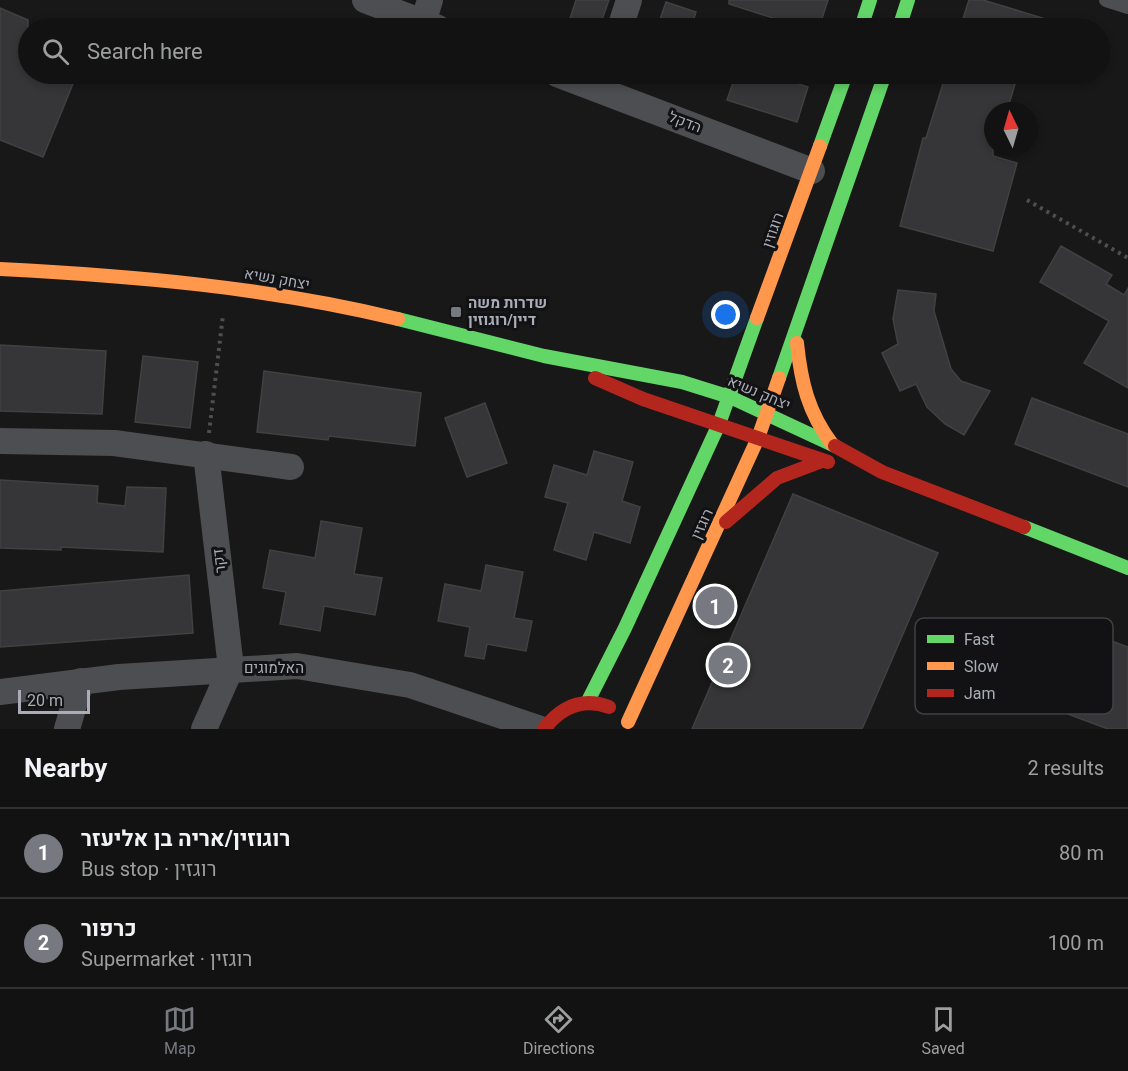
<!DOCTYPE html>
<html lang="en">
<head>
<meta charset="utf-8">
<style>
	:root { --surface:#121212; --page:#1f2020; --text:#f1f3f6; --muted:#9c9e9f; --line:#313232; --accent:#777980 }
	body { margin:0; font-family:Roboto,Heebo,sans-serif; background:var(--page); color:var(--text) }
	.compass { position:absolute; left:984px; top:102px; width:54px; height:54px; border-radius:50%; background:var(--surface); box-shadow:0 3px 9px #0003; rotate:355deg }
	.scale { position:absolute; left:18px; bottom:15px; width:72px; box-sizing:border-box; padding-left:6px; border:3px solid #aaadb8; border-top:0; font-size:16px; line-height:21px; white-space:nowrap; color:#aaadb8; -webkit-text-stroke:4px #121214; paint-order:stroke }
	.you { position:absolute; left:726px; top:315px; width:21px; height:21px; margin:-15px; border:4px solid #fff; border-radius:50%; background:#1a73e8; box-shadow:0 0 0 9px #1a73e833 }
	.badge { display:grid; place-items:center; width:39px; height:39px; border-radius:50%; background:var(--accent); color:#fff; font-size:20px; font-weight:700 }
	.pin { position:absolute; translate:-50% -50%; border:3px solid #fff; box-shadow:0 2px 6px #0006 }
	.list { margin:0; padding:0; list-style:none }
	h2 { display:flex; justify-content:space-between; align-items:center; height:78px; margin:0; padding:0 24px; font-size:26px }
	h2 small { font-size:20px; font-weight:400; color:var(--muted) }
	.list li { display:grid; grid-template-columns:39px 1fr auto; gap:18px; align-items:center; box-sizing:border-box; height:90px; padding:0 24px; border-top:2px solid var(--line) }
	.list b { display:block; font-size:22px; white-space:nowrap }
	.list p { margin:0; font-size:20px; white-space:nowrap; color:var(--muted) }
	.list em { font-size:20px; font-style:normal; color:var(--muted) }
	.icon { flex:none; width:33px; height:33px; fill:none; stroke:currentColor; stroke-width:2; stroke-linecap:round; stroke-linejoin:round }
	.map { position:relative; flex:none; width:1128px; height:729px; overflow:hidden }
	.search { position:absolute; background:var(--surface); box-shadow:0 3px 9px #0003; left:18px; right:18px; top:18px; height:66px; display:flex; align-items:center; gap:15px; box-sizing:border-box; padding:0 21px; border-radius:33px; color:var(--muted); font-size:22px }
	.sheet { height:258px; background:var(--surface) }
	nav { display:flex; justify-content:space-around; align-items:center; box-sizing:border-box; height:84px; border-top:2px solid var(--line); background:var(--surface); font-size:16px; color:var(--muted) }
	nav a { display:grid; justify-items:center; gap:3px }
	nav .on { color:var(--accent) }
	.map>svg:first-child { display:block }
	.building { fill:#363638; stroke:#414144; stroke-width:1.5 }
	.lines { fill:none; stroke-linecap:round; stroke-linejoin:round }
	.path { stroke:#4e4f52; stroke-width:4; stroke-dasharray:3 4.5; stroke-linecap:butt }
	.lane { stroke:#4d4e51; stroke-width:14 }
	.street { stroke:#4d4e51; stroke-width:26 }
	.fast { stroke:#63d668; stroke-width:14 }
	.slow { stroke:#ff974d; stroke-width:14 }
	.jam { stroke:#b3261e; stroke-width:14 }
	.poi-dot { fill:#777980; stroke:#121214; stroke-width:2 }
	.labels { text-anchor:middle; stroke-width:6; stroke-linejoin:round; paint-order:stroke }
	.street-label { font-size:15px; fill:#aaadb8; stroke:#121214 }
	.poi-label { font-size:15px; font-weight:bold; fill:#aaadb8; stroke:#121214; text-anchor:start }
	.key { fill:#121214; stroke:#404045; stroke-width:1.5 }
	.key-label { font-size:16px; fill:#aaadb8 }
</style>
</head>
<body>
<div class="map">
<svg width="1128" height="729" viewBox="0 0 1128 729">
	<rect width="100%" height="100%" fill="#181818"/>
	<g class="building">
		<polygon points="576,0 609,0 599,28 567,28"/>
		<polygon points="729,0 828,0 819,28 804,28 729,4"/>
		<polygon points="969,0 983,0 1062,24 1061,28 960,28"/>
		<polygon points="666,2 696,12 691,28 657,28"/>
		<polygon points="0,8 28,20 28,74 77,74 43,157 0,140"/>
		<polygon points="736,74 767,74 808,87 797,122 727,100"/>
		<polygon points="946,74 1018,74 1007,111 993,111 993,156 1017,163 993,251 900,226 923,138 926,138"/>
		<polygon points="1061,246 1112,275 1106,284 1124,295 1128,288 1128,388 1084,363 1109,321 1040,282"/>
		<polygon points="898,290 936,294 934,311 951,369 961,381 990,391 964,435 945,424 927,407 916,384 900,391 882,353 898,344 893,319"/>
		<polygon points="0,345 106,351 102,414 0,411"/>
		<polygon points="143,356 198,362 190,428 135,422"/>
		<polygon points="264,371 421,393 415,446 329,436 328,440 257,432"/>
		<polygon points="1032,398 1128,434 1128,487 1015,444"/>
		<polygon points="485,403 507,463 467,477 445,418"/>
		<polygon points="594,451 633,462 622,501 640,507 630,543 594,532 586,560 554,550 568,503 545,497 554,465 587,475"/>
		<polygon points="0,480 98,486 97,503 125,506 127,487 166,488 163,552 61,547 61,550 0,548"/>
		<polygon points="793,494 938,553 890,664 862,729 692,729"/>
		<polygon points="321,521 362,528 354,574 382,578 375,615 324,606 320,631 280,624 286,592 263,588 270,550 315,558"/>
		<polygon points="486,565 523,572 514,618 532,621 526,651 487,644 484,659 465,656 470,627 438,621 445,584 481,591"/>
		<polygon points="189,575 193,633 0,647 0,591"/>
		<polygon points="1098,636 1128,647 1128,729 1108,729 1068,714"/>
	</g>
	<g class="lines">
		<g class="path">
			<polyline points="1027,200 1128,258"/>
			<polyline points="209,433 223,315"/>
		</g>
		<polyline class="lane" points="1106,0 1128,7"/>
		<g class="street">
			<polyline points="365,0 438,28"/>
			<polyline points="423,23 430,0"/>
			<polyline points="620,28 629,0"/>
			<polyline points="557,74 812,171"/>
			<polyline points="0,441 114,443 291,467"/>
			<polyline points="0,692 119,677 297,666 410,685 541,729"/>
			<polyline points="67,729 81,681"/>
			<polyline points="204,729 231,668 206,454"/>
		</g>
		<g class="fast">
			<polyline points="861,28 870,0"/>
			<polyline points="899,28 908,0"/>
			<polyline points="820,146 846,74"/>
			<polyline points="398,319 544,356 682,382 730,397 835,446"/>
			<polyline points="779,378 885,74"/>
			<polyline points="1024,527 1128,568"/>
			<polyline points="588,701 625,628 719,424 757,318"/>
		</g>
		<g class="slow">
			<path d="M0,269C134,276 267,287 398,319"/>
			<polyline points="757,318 820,146"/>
			<path d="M797,343C801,382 808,412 832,444"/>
			<polyline points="628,722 758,438 779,378"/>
		</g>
		<g class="jam">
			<polyline points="595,378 643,399 828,462"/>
			<polyline points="835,446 882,472 1024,527"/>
			<polyline points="726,522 777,478 822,461"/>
			<path d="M544,729C561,707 582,697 609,707"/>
		</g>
	</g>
	<rect class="poi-dot" x="450" y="306" width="12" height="12" rx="3"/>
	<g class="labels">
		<g class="street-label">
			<text transform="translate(685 122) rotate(21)" y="5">הדקל</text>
			<text transform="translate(773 230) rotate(-70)" y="5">רוגוזין</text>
			<text transform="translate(277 279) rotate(10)" y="5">יצחק נשיא</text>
			<text transform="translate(759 393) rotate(23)" y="5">יצחק נשיא</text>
			<text transform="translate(702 524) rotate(-65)" y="5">רוגזין</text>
			<text transform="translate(219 561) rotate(-97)" y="5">דקר</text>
			<text x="274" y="673">האלמוגים</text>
		</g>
		<g class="poi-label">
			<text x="468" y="308">שדרות משה<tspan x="468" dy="17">דיין/רוגוזין</tspan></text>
		</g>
	</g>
	<rect x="915" y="618" width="198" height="96" rx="9" class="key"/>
	<rect x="927" y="635" width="27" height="8" fill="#63d668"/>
	<rect x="927" y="662" width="27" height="8" fill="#ff974d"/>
	<rect x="927" y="689" width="27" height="8" fill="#b3261e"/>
	<g class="key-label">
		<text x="964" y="645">Fast</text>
		<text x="964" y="672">Slow</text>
		<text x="964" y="699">Jam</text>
	</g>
</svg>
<svg class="compass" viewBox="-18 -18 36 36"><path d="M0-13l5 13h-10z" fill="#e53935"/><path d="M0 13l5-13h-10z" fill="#9c9e9f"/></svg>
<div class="scale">20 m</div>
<div class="you"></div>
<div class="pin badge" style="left:715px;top:606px">1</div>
<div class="pin badge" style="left:728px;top:665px">2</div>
<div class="search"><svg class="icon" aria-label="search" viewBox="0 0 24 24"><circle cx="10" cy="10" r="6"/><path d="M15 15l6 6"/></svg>Search here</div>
</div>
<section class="sheet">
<h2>Nearby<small>2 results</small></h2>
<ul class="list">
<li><span class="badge">1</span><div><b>רוגוזין/אריה בן אליעזר</b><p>Bus stop · רוגזין</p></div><em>80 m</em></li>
<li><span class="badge">2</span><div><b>כרפור</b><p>Supermarket · רוגזין</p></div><em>100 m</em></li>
</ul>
</section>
<nav>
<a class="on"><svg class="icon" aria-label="map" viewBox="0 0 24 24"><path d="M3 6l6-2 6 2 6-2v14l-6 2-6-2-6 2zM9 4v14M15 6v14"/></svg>Map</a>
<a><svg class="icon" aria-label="directions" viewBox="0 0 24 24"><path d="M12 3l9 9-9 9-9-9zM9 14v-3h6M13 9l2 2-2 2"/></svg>Directions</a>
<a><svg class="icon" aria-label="saved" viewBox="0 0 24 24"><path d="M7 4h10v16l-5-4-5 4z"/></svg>Saved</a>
</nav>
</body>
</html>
